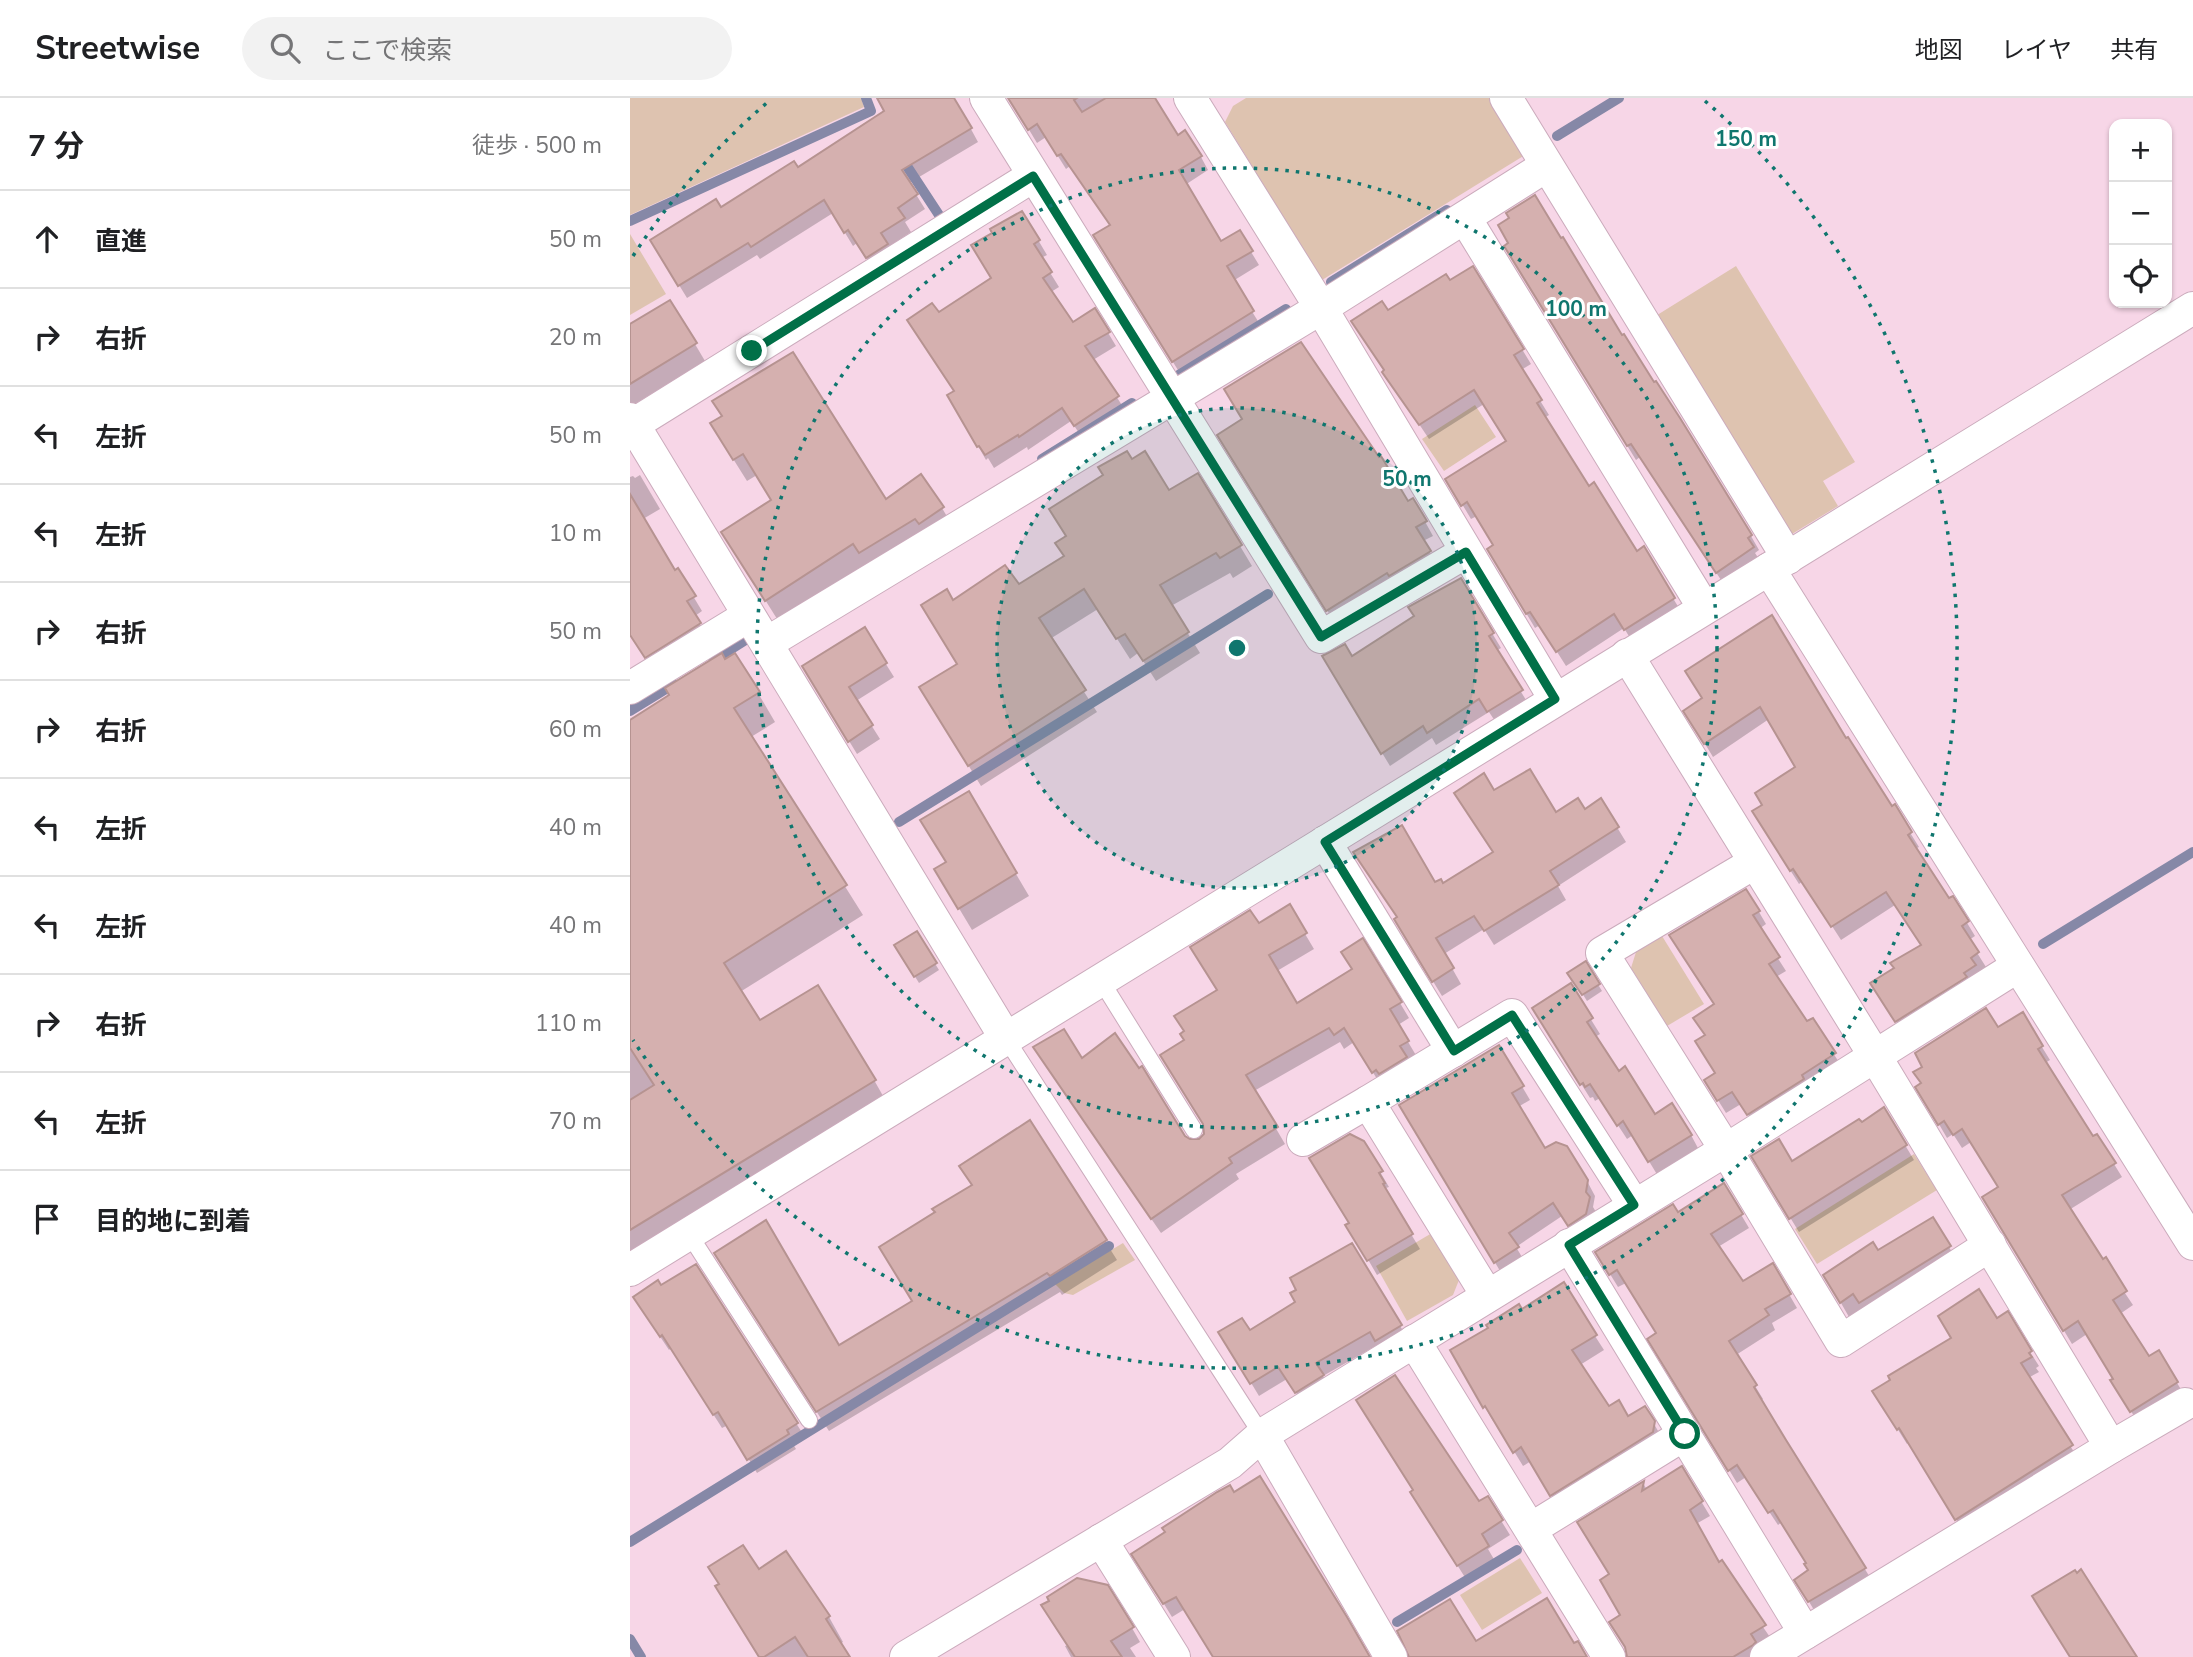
<!DOCTYPE html>
<html lang="ja">
<head>
<meta charset="utf-8">
<style>
	:root { --surface:#fff; --page:#f2f2f2; --text:#202124; --muted:#757577; --line:#e0e0e0 }
	body { margin:0; font-family:"Nunito Sans","Noto Sans JP",sans-serif; background:var(--page); color:var(--text) }
	.controls { position:absolute; right:21px; top:21px; display:grid; overflow:hidden; border-radius:14px; box-shadow:0 2px 5px #0004 }
	.controls button { width:63px; height:63px; display:grid; place-items:center; padding:0; border:0; border-bottom:2px solid var(--line); background:var(--surface); color:var(--text); font:35px sans-serif }
	.stop { position:absolute; width:21px; height:21px; margin:-16px; border:5px solid #017048; border-radius:50%; background:#fff }
	.stop.end { background:#017048; border-color:#fff; box-shadow:0 2px 7px #0008 }
	.list { margin:0; padding:0; list-style:none }
	h2 { display:flex; justify-content:space-between; align-items:center; height:91px; margin:0; padding:0 28px; font-size:30px }
	h2 small { font-size:23px; font-weight:400; color:var(--muted) }
	.list li { display:grid; grid-template-columns:46px 1fr auto; gap:21px; align-items:center; box-sizing:border-box; height:98px; padding:0 28px; border-top:2px solid var(--line) }
	.list b { display:block; font-size:26px; white-space:nowrap }
	.list em { font-size:23px; font-style:normal; color:var(--muted) }
	.icon { flex:none; width:38px; height:38px; fill:none; stroke:currentColor; stroke-width:2; stroke-linecap:round; stroke-linejoin:round }
	.map { position:relative; flex:none; width:1563px; height:1559px; overflow:hidden }
	header { display:flex; align-items:center; gap:42px; box-sizing:border-box; height:98px; padding:0 35px; background:var(--surface); border-bottom:2px solid var(--line) }
	header strong { font-size:33px }
	nav { display:flex; gap:38px; margin-inline-start:auto; font-size:24px }
	.search { width:490px; height:63px; background:var(--page); display:flex; align-items:center; gap:18px; box-sizing:border-box; padding:0 24px; border-radius:38px; color:var(--muted); font-size:26px }
	main { display:flex }
	aside { flex:1; background:var(--surface) }
	.map>svg:first-child { display:block }
	.green { fill:#dec3b0 }
	.shadow { fill:#0003 }
	.lines { fill:none; stroke-linecap:round; stroke-linejoin:round }
	.stream { stroke:#8688a7; stroke-width:10 }
	.building { fill:#d5b0af; stroke:#b69391; stroke-width:2 }
	.lane-casing { stroke:#cbabbc; stroke-width:18 }
	.street-casing { stroke:#cbabbc; stroke-width:34 }
	.lane { stroke:#fff; stroke-width:16 }
	.street { stroke:#fff; stroke-width:32 }
	.route { stroke:#017048; stroke-width:9 }
	.ring { fill:none; stroke:#0f766e; stroke-width:3.5; stroke-dasharray:3.5 7 }
	.centre { fill:#0f766e; stroke:#fff; stroke-width:3.5 }
	.ring-label { font-size:21px; text-anchor:middle; font-weight:bold; fill:#0f766e; stroke:#fff; stroke-width:6; stroke-linejoin:round; paint-order:stroke }
</style>
</head>
<body>
<header>
<strong>Streetwise</strong>
<div class="search"><svg class="icon" aria-label="search" viewBox="0 0 24 24"><circle cx="10" cy="10" r="6"/><path d="M15 15l6 6"/></svg>ここで検索</div>
<nav><a>地図</a><a>レイヤ</a><a>共有</a></nav>
</header>
<main>
<aside>
<h2>7 分<small>徒歩 · 500 m</small></h2>
<ul class="list">
<li><svg class="icon" aria-label="ahead" viewBox="0 0 24 24"><path d="M12 20V5M6 11l6-6 6 6"/></svg><div><b>直進</b></div><em>50 m</em></li>
<li><svg class="icon" aria-label="right" viewBox="0 0 24 24"><path d="M7 20v-9h11M14 6l5 5-5 5"/></svg><div><b>右折</b></div><em>20 m</em></li>
<li><svg class="icon" aria-label="left" viewBox="0 0 24 24"><path d="M17 20v-9H6M10 6l-5 5 5 5"/></svg><div><b>左折</b></div><em>50 m</em></li>
<li><svg class="icon" aria-label="left" viewBox="0 0 24 24"><path d="M17 20v-9H6M10 6l-5 5 5 5"/></svg><div><b>左折</b></div><em>10 m</em></li>
<li><svg class="icon" aria-label="right" viewBox="0 0 24 24"><path d="M7 20v-9h11M14 6l5 5-5 5"/></svg><div><b>右折</b></div><em>50 m</em></li>
<li><svg class="icon" aria-label="right" viewBox="0 0 24 24"><path d="M7 20v-9h11M14 6l5 5-5 5"/></svg><div><b>右折</b></div><em>60 m</em></li>
<li><svg class="icon" aria-label="left" viewBox="0 0 24 24"><path d="M17 20v-9H6M10 6l-5 5 5 5"/></svg><div><b>左折</b></div><em>40 m</em></li>
<li><svg class="icon" aria-label="left" viewBox="0 0 24 24"><path d="M17 20v-9H6M10 6l-5 5 5 5"/></svg><div><b>左折</b></div><em>40 m</em></li>
<li><svg class="icon" aria-label="right" viewBox="0 0 24 24"><path d="M7 20v-9h11M14 6l5 5-5 5"/></svg><div><b>右折</b></div><em>110 m</em></li>
<li><svg class="icon" aria-label="left" viewBox="0 0 24 24"><path d="M17 20v-9H6M10 6l-5 5 5 5"/></svg><div><b>左折</b></div><em>70 m</em></li>
<li><svg class="icon" aria-label="arrive" viewBox="0 0 24 24"><path d="M6 21V4h12l-3 4 3 4H6"/></svg><div><b>目的地に到着</b></div></li>
</ul>
</aside>
<div class="map">
<svg width="1563" height="1559" viewBox="0 0 1563 1559">
	<rect width="100%" height="100%" fill="#f7d6e7"/>
	<g class="green">
		<polygon points="0,0 231,0 234,9 0,117"/>
		<polygon points="616,0 861,0 895,57 692,182 595,24 603,8"/>
		<polygon points="0,136 36,196 0,217"/>
		<polygon points="1106,168 1225,364 1193,383 1208,408 1162,436 1024,219"/>
		<polygon points="845,307 866,339 814,373 792,341"/>
		<polygon points="1032,838 1074,906 1037,928 1001,870 1006,854"/>
		<polygon points="1284,1056 1307,1092 1187,1166 1165,1131"/>
		<polygon points="802,1135 829,1182 823,1197 777,1223 746,1168"/>
		<polygon points="493,1145 505,1162 443,1197 434,1195 425,1186"/>
		<polygon points="890,1460 912,1495 852,1532 830,1497"/>
	</g>
	<g class="shadow">
		<polygon points="248,0 324,0 348,44 279,85 295,111 275,124 281,134 258,149 265,161 245,173 227,145 223,148 203,115 130,161 127,157 57,200 30,156 90,112 168,72 256,13"/>
		<polygon points="380,0 525,0 547,39 571,59 578,72 555,87 590,146 609,134 629,167 603,183 631,228 551,277 473,151 481,128 440,68 436,71 416,39 407,45"/>
		<polygon points="392,115 417,157 411,160 429,189 421,194 442,226 465,213 486,248 463,262 495,312 453,341 441,323 398,352 397,349 364,370 358,360 356,362 319,297 325,294 308,216 363,181"/>
		<polygon points="884,163 991,239 1121,438 1129,452 1125,455 1131,464 1095,488 1010,359 1006,362"/>
		<polygon points="842,170 901,266 891,272 919,317 914,320 958,390 1006,455 1013,451 1052,515 1003,545 994,530 936,568 910,527 905,530 867,466 865,448 847,418 841,421 817,381 878,344 854,306 799,341 763,287 757,215 820,185"/>
		<polygon points="40,204 75,263 0,309 0,228"/>
		<polygon points="93,319 255,403 312,410 325,432 149,524 106,456 142,403 127,377 117,383 95,348"/>
		<polygon points="597,351 748,362 778,406 783,402 803,438 793,443 807,468 705,525"/>
		<polygon points="502,364 538,395 610,448 622,468 603,480 600,475 541,508 570,555 526,583 508,555 500,561 468,511 420,541 467,614 351,688 304,611 329,566 323,504 388,489 435,459 437,439"/>
		<polygon points="10,377 30,411 13,421 45,474 48,473 72,513 65,518 78,540 24,573 0,528 0,379 3,378 5,380"/>
		<polygon points="830,482 871,550 866,553 899,607 867,626 859,614 806,647 802,640 760,668 694,559 722,560 786,519"/>
		<polygon points="234,531 264,579 226,603 250,641 227,656 174,569"/>
		<polygon points="1058,574 1216,643 1262,710 1264,709 1289,749 1285,751 1319,802 1322,800 1345,838 1339,842 1356,869 1348,874 1353,882 1274,937 1251,899 1266,871 1292,848 1265,807 1211,842 1173,783 1169,786 1132,728 1134,708 1168,670 1139,621 1083,659 1055,613 1074,601"/>
		<polygon points="128,595 145,624 121,639 233,817 110,894 129,925 244,982 261,1012 0,1171 0,624"/>
		<polygon points="864,694 925,716 954,713 971,703 996,744 928,788 936,802 864,847 854,831 814,856 831,886 812,898 774,836 805,787 813,788 865,755"/>
		<polygon points="338,695 399,798 342,832 306,772 318,765"/>
		<polygon points="659,809 684,851 647,873 666,908 770,905 779,920 768,927 787,959 752,989 724,944 714,951 710,944 624,993 655,1046 606,1076 609,1081 531,1135 414,965 451,962 559,1043 570,1043 575,1037 556,943 628,828"/>
		<polygon points="1129,814 1136,826 1129,831 1156,873 1146,879 1177,926 1182,922 1212,969 1126,1029 1111,1006 1096,1015 1076,983 1087,975 1076,938 1086,907 1049,850"/>
		<polygon points="286,835 309,872 289,885 266,848"/>
		<polygon points="955,866 972,893 957,903 940,876"/>
		<polygon points="940,888 970,936 965,939 988,975 1024,1018 1061,1037 1069,1052 1028,1078 1003,1037 997,1041 970,1000 965,1003 963,999 960,1000 913,925"/>
		<polygon points="1392,917 1420,962 1415,965 1463,1041 1484,1066 1492,1079 1439,1112 1503,1207 1490,1216 1518,1260 1528,1254 1555,1298 1509,1327 1457,1236 1442,1246 1362,1113 1370,1090 1341,1044 1332,1050 1323,1036 1317,1040 1288,990"/>
		<polygon points="869,949 900,1002 888,1009 914,1052 957,1083 965,1098 963,1109 966,1114 947,1140 932,1118 886,1149 895,1164 873,1178 772,1007"/>
		<polygon points="1254,1012 1284,1062 1169,1134 1123,1059 1161,1066"/>
		<polygon points="733,1045 759,1089 756,1090 762,1100 760,1101 790,1151 747,1177 718,1127 721,1125"/>
		<polygon points="343,1088 475,1143 487,1162 432,1197 430,1194 199,1333 98,1176 209,1249 284,1204 307,1115"/>
		<polygon points="1094,1088 1119,1130 1088,1149 1113,1185 1142,1167 1167,1210 1142,1225 1145,1232 1106,1257 1133,1301 1130,1303 1154,1343 1243,1484 1187,1517 1166,1482 1181,1473 1178,1466 1152,1424 1148,1427 1116,1379 1107,1385 1020,1241 1028,1236 996,1185 988,1189 967,1155 1048,1117"/>
		<polygon points="1302,1121 1328,1164 1239,1219 1233,1210 1219,1219 1195,1177 1247,1154"/>
		<polygon points="722,1148 778,1241 754,1255 749,1246 693,1278 700,1291 674,1307 657,1281 629,1298 591,1235 620,1234 667,1205"/>
		<polygon points="65,1169 175,1339 163,1346 166,1351 127,1375 98,1327 92,1330 41,1250 39,1252 13,1213 31,1189"/>
		<polygon points="891,1213 965,1238 974,1252 950,1267 978,1311 998,1321 1015,1310 1032,1340 930,1412 901,1363 893,1368 865,1322 863,1323 822,1252"/>
		<polygon points="1400,1254 1409,1268 1406,1270 1409,1274 1398,1280 1449,1362 1335,1436 1279,1344 1277,1346 1253,1308"/>
		<polygon points="1051,1370 1080,1418 1066,1426 1089,1466 1142,1542 1132,1559 999,1559 992,1517 981,1477 1013,1385 1017,1392"/>
		<polygon points="785,1393 849,1405 857,1400 880,1437 858,1451 865,1463 836,1481 790,1408"/>
		<polygon points="156,1455 199,1519 213,1544 210,1546 218,1559 130,1559 128,1473"/>
		<polygon points="512,1470 737,1559 584,1559 555,1511 542,1519"/>
		<polygon points="502,1530 510,1544 500,1550 506,1559 441,1559 435,1548"/>
	</g>
	<g class="lines">
		<g class="stream">
			<polyline points="927,38 989,0"/>
			<polyline points="271,59 309,117"/>
			<polyline points="0,123 241,13 236,0"/>
			<polyline points="701,184 817,112"/>
			<polyline points="547,278 656,211"/>
			<polyline points="412,361 502,305"/>
			<polyline points="84,562 117,541"/>
			<polyline points="0,613 44,586"/>
			<polyline points="269,724 638,496"/>
			<polyline points="1413,846 1563,754"/>
			<polyline points="0,1444 479,1148"/>
			<polyline points="767,1524 887,1452"/>
			<polyline points="0,1541 11,1559"/>
		</g>
	</g>
	<g class="building">
		<polygon points="247,0 324,0 342,30 272,72 288,96 268,110 275,120 251,135 258,146 236,160 218,132 214,135 194,102 121,149 118,145 48,188 20,142 86,101 91,109 164,63 168,69 254,13"/>
		<polygon points="378,0 447,0 444,2 452,14 476,0 525,0 548,37 555,32 572,58 549,72 591,143 610,132 623,153 597,168 624,213 542,264 463,137 480,127 431,56 427,58 407,26 398,32"/>
		<polygon points="905,97 931,140 933,139 992,237 994,236 1024,284 1026,283 1050,320 1122,437 1118,440 1124,449 1086,475 1001,346 997,348 874,148 878,145 868,127 879,120 876,115"/>
		<polygon points="392,113 410,142 404,146 422,174 413,180 443,224 465,210 480,234 455,248 489,298 444,328 432,310 389,339 388,337 355,357 349,348 347,349 317,297 324,293 277,222 302,205 309,214 361,180 341,147 362,135 360,131"/>
		<polygon points="843,168 894,251 884,257 912,302 907,305 959,388 964,384 1007,453 1014,448 1045,500 994,532 984,516 926,554 900,514 896,516 857,451 863,447 837,404 831,408 815,381 876,343 844,292 789,327 752,274 754,272 721,223 752,203 758,212 816,176 820,182"/>
		<polygon points="40,202 67,245 0,286 0,226"/>
		<polygon points="671,244 749,359 751,358 778,403 783,400 797,423 786,429 801,453 759,478 757,475 696,513 587,337 612,321 594,291"/>
		<polygon points="163,254 256,401 291,376 314,409 289,426 285,421 229,455 223,446 135,503 91,434 141,402 113,356 103,362 80,325 92,318 82,303"/>
		<polygon points="497,353 502,361 515,353 539,392 568,375 612,447 590,460 586,455 530,487 559,534 513,563 495,536 486,541 454,491 409,520 456,592 338,668 289,589 327,566 291,507 317,491 323,502 375,467 389,486 434,458 425,445 436,438 419,411 473,377 468,369"/>
		<polygon points="0,396 45,472 48,470 66,498 57,503 71,525 15,560 0,537"/>
		<polygon points="831,480 864,535 859,538 893,592 857,614 849,601 797,635 793,628 751,656 692,558 715,546 722,558 784,518 778,509"/>
		<polygon points="1142,517 1216,640 1218,639 1262,708 1265,706 1282,734 1278,737 1319,800 1323,798 1339,823 1332,828 1349,854 1341,860 1346,867 1334,875 1337,879 1265,924 1240,885 1264,870 1260,865 1291,847 1256,794 1201,829 1163,771 1160,773 1122,713 1132,707 1125,695 1165,669 1130,609 1074,646 1053,613 1072,600 1055,573"/>
		<polygon points="235,529 257,565 219,589 243,627 218,644 172,568"/>
		<polygon points="92,555 95,561 105,555 130,594 104,610 217,787 94,865 130,922 188,887 246,982 0,1132 0,1002 24,987 0,950 0,622 39,597 35,590"/>
		<polygon points="900,671 926,714 948,700 955,711 971,700 989,729 920,773 929,787 854,833 844,818 806,840 824,870 802,884 764,821 767,819 723,754 772,727 805,784 811,781 813,785 863,754 824,695 854,675 864,692"/>
		<polygon points="339,693 387,775 328,811 304,771 316,764 290,722"/>
		<polygon points="1116,791 1130,813 1123,817 1150,859 1139,866 1177,923 1183,920 1206,955 1172,977 1174,981 1117,1017 1102,994 1087,1003 1074,982 1085,975 1065,943 1075,937 1063,920 1084,906 1039,837"/>
		<polygon points="660,806 677,835 639,857 667,905 722,871 711,854 733,840 772,904 760,911 779,943 770,948 777,959 749,976 746,972 742,975 714,930 704,937 699,930 616,977 648,1029 599,1060 602,1065 521,1121 403,949 434,931 452,960 485,935 509,970 512,968 555,1038 560,1041 569,1041 574,1036 573,1026 530,957 554,942 550,936 554,933 544,918 587,892 560,849 620,812 629,825"/>
		<polygon points="287,833 307,865 284,879 264,847"/>
		<polygon points="956,863 970,886 952,897 937,875"/>
		<polygon points="941,885 963,920 957,924 989,973 995,968 1025,1016 1042,1005 1062,1037 1018,1064 993,1023 987,1028 960,986 955,989 953,985 950,987 902,910"/>
		<polygon points="1356,910 1368,929 1393,914 1413,948 1408,951 1463,1038 1467,1036 1486,1065 1432,1097 1473,1161 1476,1159 1497,1193 1483,1202 1519,1258 1529,1252 1548,1284 1500,1314 1480,1282 1483,1281 1448,1223 1433,1233 1352,1099 1368,1089 1332,1031 1323,1037 1314,1023 1308,1027 1285,989 1291,985 1283,974 1292,969 1285,955"/>
		<polygon points="869,947 894,988 882,995 915,1050 926,1044 937,1048 958,1082 956,1094 960,1099 956,1116 938,1128 923,1105 879,1135 889,1149 864,1165 769,1007"/>
		<polygon points="1254,1009 1277,1047 1159,1121 1121,1058 1149,1041 1162,1063 1229,1021 1232,1024"/>
		<polygon points="400,1022 477,1142 420,1178 417,1175 186,1314 84,1155 136,1122 209,1247 282,1203 249,1149 305,1114 302,1111 342,1087 329,1068"/>
		<polygon points="720,1036 734,1043 753,1073 749,1075 755,1085 753,1086 783,1136 737,1163 715,1127 719,1125 679,1060"/>
		<polygon points="1094,1085 1113,1116 1081,1136 1113,1183 1143,1165 1161,1196 1135,1211 1139,1217 1099,1243 1127,1287 1124,1289 1156,1342 1236,1470 1178,1504 1164,1482 1178,1472 1174,1466 1176,1465 1143,1412 1138,1415 1107,1367 1098,1373 1017,1241 1026,1235 987,1172 979,1177 965,1154 1043,1106 1048,1114"/>
		<polygon points="1303,1119 1321,1148 1229,1205 1223,1196 1210,1205 1193,1177 1243,1144 1248,1152"/>
		<polygon points="722,1145 772,1227 745,1243 740,1234 686,1265 694,1277 665,1295 648,1269 620,1286 588,1234 612,1220 620,1232 665,1204 660,1195 666,1192 660,1180"/>
		<polygon points="66,1166 168,1325 157,1332 159,1336 117,1362 88,1314 83,1317 32,1237 30,1239 3,1199 28,1182 31,1187"/>
		<polygon points="934,1184 967,1237 942,1252 979,1308 989,1302 998,1318 1015,1308 1025,1323 1023,1334 920,1398 891,1349 883,1355 855,1308 853,1310 820,1252 858,1230 856,1227 889,1206 892,1211"/>
		<polygon points="1349,1191 1367,1220 1378,1213 1402,1253 1399,1255 1402,1259 1391,1265 1443,1347 1325,1422 1269,1330 1267,1332 1242,1293 1260,1282 1258,1278 1321,1240 1308,1218"/>
		<polygon points="765,1277 849,1403 858,1398 873,1422 852,1436 859,1448 827,1468 780,1394 783,1392 726,1302"/>
		<polygon points="1052,1368 1073,1403 1060,1412 1089,1464 1092,1462 1136,1527 1121,1536 1126,1544 1123,1547 1103,1559 997,1559 995,1549 979,1524 990,1517 970,1482 979,1476 947,1424 1014,1383 1012,1393"/>
		<polygon points="630,1378 717,1519 740,1559 583,1559 546,1499 533,1506 501,1456 535,1434 532,1430 587,1394 600,1387 604,1394"/>
		<polygon points="113,1447 129,1471 156,1453 200,1518 196,1521 220,1559 178,1559 165,1539 134,1559 129,1559 85,1488 89,1486 78,1469"/>
		<polygon points="1451,1471 1507,1559 1440,1559 1402,1498 1445,1472 1447,1475"/>
		<polygon points="447,1480 478,1487 504,1529 481,1543 492,1559 445,1559 411,1507 419,1503 417,1499"/>
		<polygon points="917,1500 944,1545 948,1543 957,1559 779,1559 767,1533 820,1501 846,1543"/>
	</g>
	<g class="lines">
		<defs>
			<g id="lane">
				<polyline points="470,881 564,1032"/>
				<polyline points="375,939 632,1337"/>
				<polyline points="59,1136 179,1322"/>
			</g>
			<g id="street">
				<polyline points="356,0 691,539 836,454"/>
				<polyline points="560,0 691,210 925,601"/>
				<polyline points="876,0 1158,460"/>
				<polyline points="835,120 1074,510"/>
				<polyline points="0,321 375,939"/>
				<polyline points="4,326 403,78"/>
				<polyline points="1139,471 1563,1146"/>
				<polyline points="137,545 691,210 916,68"/>
				<polyline points="997,557 1245,958 1481,1349"/>
				<polyline points="0,590 118,518"/>
				<polyline points="695,744 823,953"/>
				<polyline points="1124,765 972,855 1096,1052 1211,1243 1360,1147"/>
				<polyline points="673,1042 738,1004"/>
				<polyline points="939,1147 1175,1535"/>
				<polyline points="0,1172 1563,210"/>
				<polyline points="857,1197 738,1004 882,917 1004,1107"/>
				<polyline points="784,1243 979,1559"/>
				<polyline points="632,1337 761,1559"/>
				<polyline points="901,1431 1055,1336"/>
				<polyline points="471,1442 544,1559"/>
				<polyline points="276,1559 600,1365 632,1337 1096,1052 1388,868"/>
				<polyline points="1136,1559 1481,1349 1555,1306"/>
			</g>
		</defs>
		<use href="#lane" class="lane-casing"/>
		<use href="#street" class="street-casing"/>
		<use href="#lane" class="lane"/>
		<use href="#street" class="street"/>
	</g>
	<g class="lines">
		<polyline class="route" points="122,253 403,78 691,539 836,454 925,601 695,744 824,953 882,917 1004,1107 939,1147 1055,1336"/>
	</g>
	<circle cx="607" cy="550" r="240" fill="#0f766e" fill-opacity=".12"/>
	<g class="ring">
		<circle cx="607" cy="550" r="240"/>
		<circle cx="607" cy="550" r="480"/>
		<path d="M3 158A720 720 0 0 1 139 3M1075 3A720 720 0 1 1 3 942"/>
	</g>
	<circle cx="607" cy="550" r="10" class="centre"/>
	<g class="ring-label">
		<text x="1116" y="48">150 m</text>
		<text x="946" y="218">100 m</text>
		<text x="777" y="388">50 m</text>
	</g>
</svg>
<div class="controls">
<button>+</button>
<button>−</button>
<button><svg class="icon" aria-label="locate" viewBox="0 0 24 24"><circle cx="12" cy="12" r="6"/><path d="M12 2v4M12 18v4M2 12h4M18 12h4"/></svg></button>
</div>
<div class="stop" style="left:1055px;top:1336px"></div>
<div class="stop end" style="left:122px;top:253px"></div>
</div>
</main>
</body>
</html>
